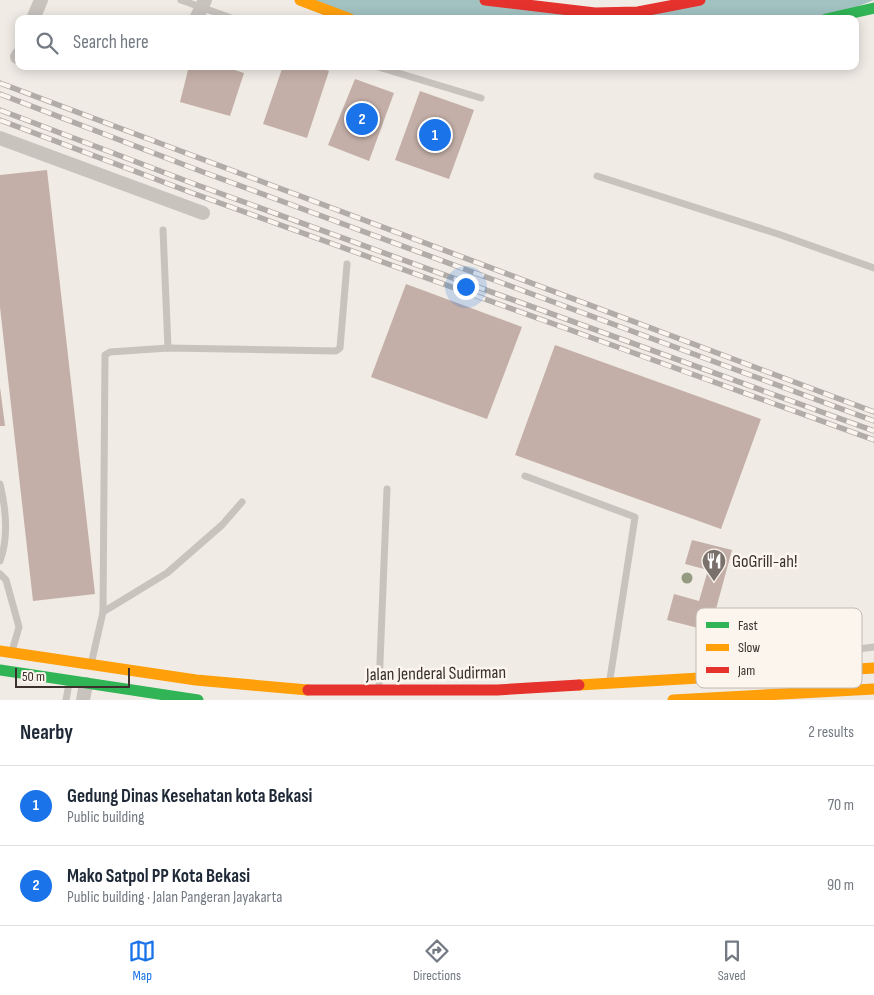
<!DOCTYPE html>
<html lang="en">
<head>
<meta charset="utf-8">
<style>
	:root { --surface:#fff; --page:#f6f6f7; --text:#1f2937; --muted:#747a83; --line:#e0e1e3; --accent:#1a73e8 }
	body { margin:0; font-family:"Sofia Sans Condensed",sans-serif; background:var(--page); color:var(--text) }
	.scale { position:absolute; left:15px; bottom:12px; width:115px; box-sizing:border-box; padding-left:5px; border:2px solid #3b302b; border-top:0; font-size:14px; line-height:18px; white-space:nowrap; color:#3b302b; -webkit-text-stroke:4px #fbf5ee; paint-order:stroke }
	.you { position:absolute; left:465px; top:286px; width:18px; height:18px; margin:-12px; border:4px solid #fff; border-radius:50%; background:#1a73e8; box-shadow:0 0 0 8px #1a73e833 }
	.badge { display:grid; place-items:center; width:32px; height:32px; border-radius:50%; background:var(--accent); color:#fff; font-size:16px; font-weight:700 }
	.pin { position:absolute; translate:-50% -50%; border:2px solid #fff; box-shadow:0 1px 5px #0006 }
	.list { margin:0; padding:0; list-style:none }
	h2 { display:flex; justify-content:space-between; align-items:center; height:65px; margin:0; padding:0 20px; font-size:21px }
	h2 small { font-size:16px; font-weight:400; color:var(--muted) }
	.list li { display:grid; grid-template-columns:32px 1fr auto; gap:15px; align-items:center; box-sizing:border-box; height:80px; padding:0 20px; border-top:1px solid var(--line) }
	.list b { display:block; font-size:19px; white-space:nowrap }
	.list p { margin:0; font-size:16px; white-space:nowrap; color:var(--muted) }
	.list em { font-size:16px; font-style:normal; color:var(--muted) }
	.icon { flex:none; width:28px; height:28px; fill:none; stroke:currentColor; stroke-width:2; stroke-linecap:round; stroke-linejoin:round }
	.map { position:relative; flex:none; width:874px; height:700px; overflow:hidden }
	.search { position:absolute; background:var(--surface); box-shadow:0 2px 12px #0003; left:15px; right:15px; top:15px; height:55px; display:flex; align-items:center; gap:12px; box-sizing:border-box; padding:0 18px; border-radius:10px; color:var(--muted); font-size:19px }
	.sheet { height:225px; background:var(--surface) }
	nav { display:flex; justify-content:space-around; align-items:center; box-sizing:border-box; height:70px; border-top:1px solid var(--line); background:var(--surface); font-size:14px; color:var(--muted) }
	nav a { display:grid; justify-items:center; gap:2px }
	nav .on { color:var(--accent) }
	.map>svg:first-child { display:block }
	.water { fill:#a1c2c1 }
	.building { fill:#c3afa7 }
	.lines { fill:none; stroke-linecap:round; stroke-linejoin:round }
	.lane { stroke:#c9c3be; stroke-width:7 }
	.street { stroke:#c9c3be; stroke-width:14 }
	.fast { stroke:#30b455; stroke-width:11 }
	.slow { stroke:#ff9f0a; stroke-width:11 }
	.jam { stroke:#e5322d; stroke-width:11 }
	.rail-casing { stroke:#b1aca8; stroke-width:5.5 }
	.rail { stroke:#fbf5ee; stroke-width:4; stroke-dasharray:11; stroke-linecap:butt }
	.tree { fill:#959b80 }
	.labels { text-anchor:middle; stroke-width:5; stroke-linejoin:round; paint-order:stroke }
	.poi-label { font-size:18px; fill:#3b302b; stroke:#fbf5ee; text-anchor:start }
	.street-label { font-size:18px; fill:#3b302b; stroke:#fbf5ee }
	.key { fill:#fbf5ee; stroke:#c1bab4; stroke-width:1 }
	.key-label { font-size:14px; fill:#3b302b }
</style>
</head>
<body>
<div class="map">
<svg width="874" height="700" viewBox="0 0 874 700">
	<rect width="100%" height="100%" fill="#f0ebe5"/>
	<polygon class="water" points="297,0 485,0 595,13 700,0 874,0 826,19 349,19"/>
	<g class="building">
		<polygon points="189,66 222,66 244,73 230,116 180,102"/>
		<polygon points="283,66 314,66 329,71 307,138 263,124"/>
		<polygon points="355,79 394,93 369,161 328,145"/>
		<polygon points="420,91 474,110 449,179 395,160"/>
		<polygon points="47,170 95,594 33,601 0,307 0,175"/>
		<polygon points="406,284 522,327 487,419 371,377"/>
		<polygon points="555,345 761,419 721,529 515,455"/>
		<polygon points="0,387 5,426 0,426"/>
		<polygon points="692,540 732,550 710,631 667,620 674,594 699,601 708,570 685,564"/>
	</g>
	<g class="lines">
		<g class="lane">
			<polyline points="181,0 234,19"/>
			<polyline points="375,66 481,98"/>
			<polyline points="597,176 778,234 874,268"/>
			<polyline points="163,230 168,348"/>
			<polyline points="525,476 635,517 610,679"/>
			<path d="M0,484C6,509 9,537 0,561"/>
			<polyline points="0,574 6,580 19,627 13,648"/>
			<polyline points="103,612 167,573 222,525 242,502"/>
			<polyline points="92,660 103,612 105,355 110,352 168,348 336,351 340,348 347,264"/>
			<polyline points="825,666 831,655 835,652 874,647"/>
			<polyline points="379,687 387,489"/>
			<polyline points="66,700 69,684"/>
		</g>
		<g class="street">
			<polyline points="33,19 41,0"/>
			<polyline points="196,19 205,0"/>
			<polyline points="17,57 19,54"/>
			<polyline points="0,138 203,213"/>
			<polyline points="83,700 86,684"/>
		</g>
		<g class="fast">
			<polyline points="826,19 874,8"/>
			<polyline points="0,670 198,700"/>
		</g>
		<g class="slow">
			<polyline points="300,0 350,19"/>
			<polyline points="0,651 196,680 308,690"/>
			<polyline points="579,685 874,668"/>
			<polyline points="673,700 874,689"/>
		</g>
		<g class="jam">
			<polyline points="485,0 595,13 638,12 700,0"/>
			<polyline points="308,690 497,690 579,685"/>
		</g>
		<defs>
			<g id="rail">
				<polyline points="0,83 874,412"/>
				<polyline points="0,94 203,172 874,421"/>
				<polyline points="0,110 197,185 874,431"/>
				<polyline points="0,120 195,194 874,440"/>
			</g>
		</defs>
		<use href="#rail" class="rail-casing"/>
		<use href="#rail" class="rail"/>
	</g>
	<circle class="tree" cx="687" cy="578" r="5.5"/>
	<defs>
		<symbol id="restaurant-pin" viewBox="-11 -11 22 30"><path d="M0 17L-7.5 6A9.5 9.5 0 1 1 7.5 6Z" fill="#7a716c" stroke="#fbf5ee"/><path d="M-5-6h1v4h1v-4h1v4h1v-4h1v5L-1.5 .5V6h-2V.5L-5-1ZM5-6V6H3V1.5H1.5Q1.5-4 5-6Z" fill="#fff"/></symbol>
	</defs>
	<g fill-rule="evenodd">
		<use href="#restaurant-pin" x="700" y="547" width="28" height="38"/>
	</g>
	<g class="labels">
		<g class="poi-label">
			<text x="732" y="567">GoGrill-ah!</text>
		</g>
		<g class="street-label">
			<text transform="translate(436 673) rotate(-1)" y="6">Jalan Jenderal Sudirman</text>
		</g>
	</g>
	<rect x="696" y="608" width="166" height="80" rx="8" class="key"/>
	<rect x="706" y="622" width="23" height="6" fill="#30b455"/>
	<rect x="706" y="644" width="23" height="7" fill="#ff9f0a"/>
	<rect x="706" y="667" width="23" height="6" fill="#e5322d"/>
	<g class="key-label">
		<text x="738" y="630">Fast</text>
		<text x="738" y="652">Slow</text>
		<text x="738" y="675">Jam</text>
	</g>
</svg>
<div class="scale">50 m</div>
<div class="you"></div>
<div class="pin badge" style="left:435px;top:135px">1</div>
<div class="pin badge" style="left:362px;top:119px">2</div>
<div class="search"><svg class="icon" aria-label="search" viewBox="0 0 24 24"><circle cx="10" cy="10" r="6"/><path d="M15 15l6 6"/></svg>Search here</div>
</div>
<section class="sheet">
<h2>Nearby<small>2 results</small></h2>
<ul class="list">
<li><span class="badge">1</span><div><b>Gedung Dinas Kesehatan kota Bekasi</b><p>Public building</p></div><em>70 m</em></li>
<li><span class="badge">2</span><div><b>Mako Satpol PP Kota Bekasi</b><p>Public building · Jalan Pangeran Jayakarta</p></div><em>90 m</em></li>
</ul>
</section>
<nav>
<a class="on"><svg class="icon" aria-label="map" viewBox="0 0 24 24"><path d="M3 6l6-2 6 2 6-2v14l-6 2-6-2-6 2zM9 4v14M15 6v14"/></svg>Map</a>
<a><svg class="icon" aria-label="directions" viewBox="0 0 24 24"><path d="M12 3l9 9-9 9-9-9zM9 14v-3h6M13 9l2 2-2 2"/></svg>Directions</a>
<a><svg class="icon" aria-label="saved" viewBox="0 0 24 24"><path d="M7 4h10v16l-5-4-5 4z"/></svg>Saved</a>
</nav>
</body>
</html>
